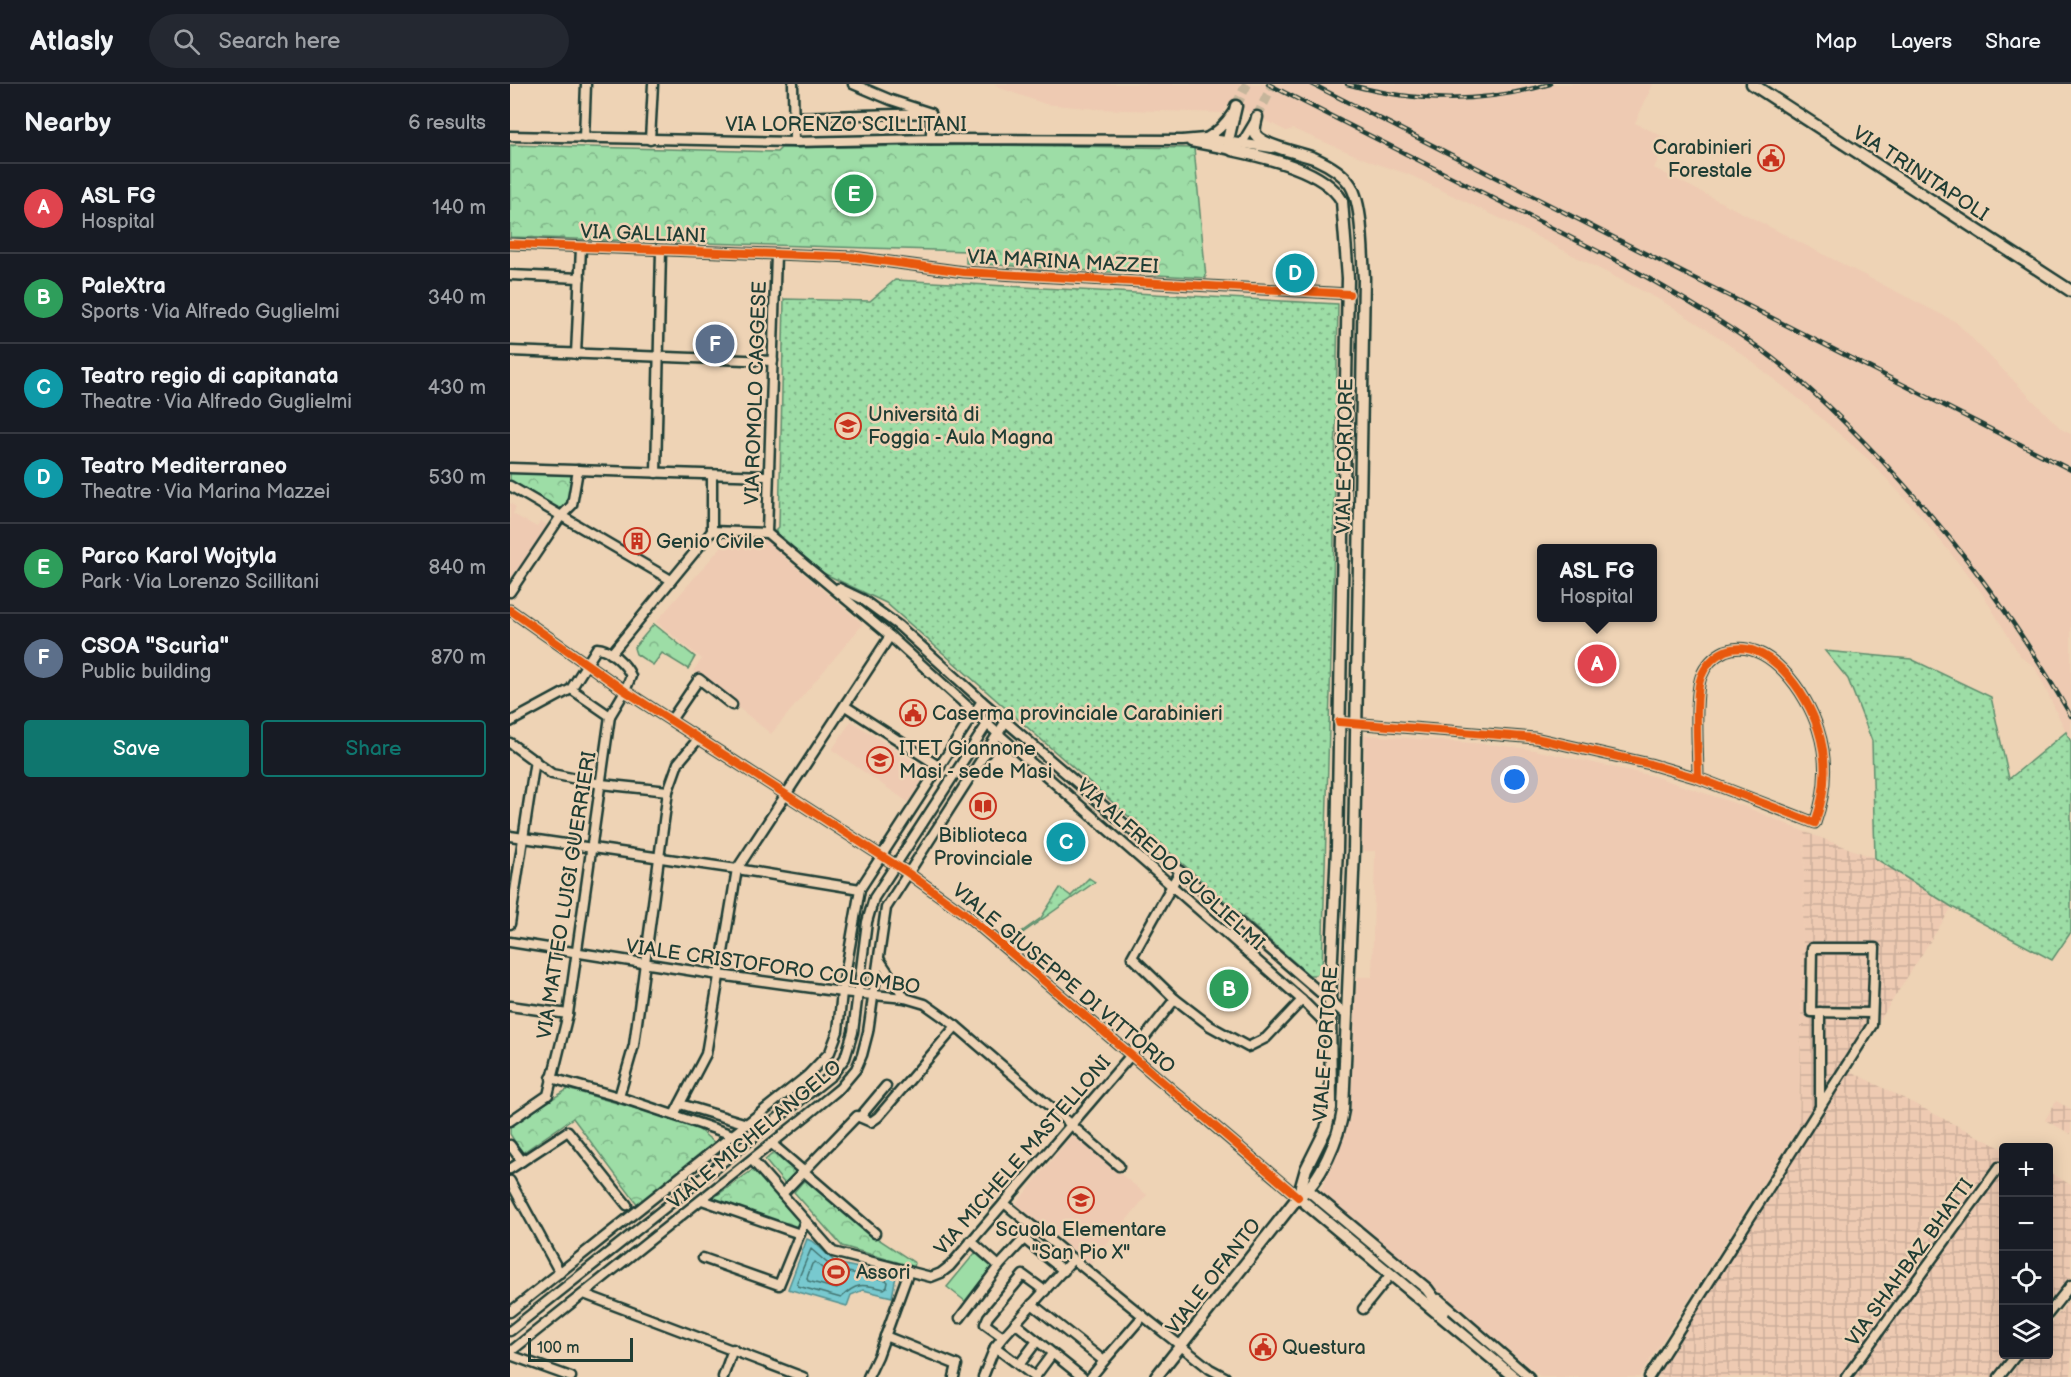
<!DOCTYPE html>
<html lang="en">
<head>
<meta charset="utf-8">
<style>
	:root { --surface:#171b24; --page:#242831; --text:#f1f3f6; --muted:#9ea1a6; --line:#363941; --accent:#0f766e }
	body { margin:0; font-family:"Balsamiq Sans",sans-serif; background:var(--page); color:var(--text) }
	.controls { position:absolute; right:18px; bottom:18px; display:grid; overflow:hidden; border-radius:6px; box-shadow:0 3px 15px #0003 }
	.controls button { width:54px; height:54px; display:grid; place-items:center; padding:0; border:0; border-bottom:2px solid var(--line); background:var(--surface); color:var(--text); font:30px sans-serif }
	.scale { position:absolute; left:18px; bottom:15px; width:105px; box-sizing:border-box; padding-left:6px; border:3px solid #1f3d34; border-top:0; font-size:16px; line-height:21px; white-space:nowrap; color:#1f3d34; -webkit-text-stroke:4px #eed3b5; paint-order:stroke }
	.you { position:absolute; left:1005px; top:696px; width:21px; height:21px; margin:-15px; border:4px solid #fff; border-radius:50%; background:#1a73e8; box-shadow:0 0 0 9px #1a73e833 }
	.badge { display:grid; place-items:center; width:39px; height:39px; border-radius:50%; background:var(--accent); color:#fff; font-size:20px; font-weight:700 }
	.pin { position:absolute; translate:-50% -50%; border:3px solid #fff; box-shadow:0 2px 6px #0006 }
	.popup { position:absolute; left:1027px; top:460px; width:120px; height:78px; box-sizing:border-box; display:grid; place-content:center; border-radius:6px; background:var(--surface); filter:drop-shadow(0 2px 4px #0005); font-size:20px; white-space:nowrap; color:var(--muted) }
	.popup b { font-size:22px; color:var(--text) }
	.popup::after { content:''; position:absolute; left:50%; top:100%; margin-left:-12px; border:12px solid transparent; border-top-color:var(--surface) }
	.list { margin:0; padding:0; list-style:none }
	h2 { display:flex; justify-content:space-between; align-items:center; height:78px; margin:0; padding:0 24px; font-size:26px }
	h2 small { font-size:20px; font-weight:400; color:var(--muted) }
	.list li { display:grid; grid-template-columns:39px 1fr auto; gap:18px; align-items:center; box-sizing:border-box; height:90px; padding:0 24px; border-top:2px solid var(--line) }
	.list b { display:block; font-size:22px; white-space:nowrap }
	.list p { margin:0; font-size:20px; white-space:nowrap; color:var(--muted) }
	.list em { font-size:20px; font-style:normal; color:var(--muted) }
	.actions { display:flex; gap:12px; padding:18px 24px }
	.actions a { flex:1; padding:14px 0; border:2px solid var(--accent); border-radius:6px; text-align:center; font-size:21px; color:var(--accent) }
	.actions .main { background:var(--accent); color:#fff }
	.icon { flex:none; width:33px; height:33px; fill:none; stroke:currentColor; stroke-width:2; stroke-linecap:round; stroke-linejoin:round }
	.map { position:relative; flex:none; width:1561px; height:1293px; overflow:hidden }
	header { display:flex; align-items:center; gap:36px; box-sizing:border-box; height:84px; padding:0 30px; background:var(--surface); border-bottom:2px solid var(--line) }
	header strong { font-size:28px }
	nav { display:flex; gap:33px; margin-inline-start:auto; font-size:21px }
	.search { width:420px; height:54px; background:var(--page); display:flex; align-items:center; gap:15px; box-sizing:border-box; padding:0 21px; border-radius:33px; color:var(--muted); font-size:22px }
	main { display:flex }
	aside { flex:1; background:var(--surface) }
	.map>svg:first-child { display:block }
	.built { fill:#eecab2 }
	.industrial { fill:url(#industrial-grid) }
	.grass { fill:url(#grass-dots); stroke:#5e8d6d; stroke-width:1.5 }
	.park { fill:url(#park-crowns); stroke:#5e8d6d; stroke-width:1.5 }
	.pitch { fill:#9ddda6; stroke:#5e8d6d; stroke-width:1.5 }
	.water { fill:#78c9cf; stroke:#549191; stroke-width:1.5 }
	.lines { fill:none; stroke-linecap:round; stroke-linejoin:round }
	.shore { stroke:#437572; stroke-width:1.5 }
	.major-tunnel { stroke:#c5b59b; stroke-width:10; stroke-dasharray:10 5; stroke-linecap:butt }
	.minor-casing { stroke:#1f3d34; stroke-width:13 }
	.major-casing { stroke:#1f3d34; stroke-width:15 }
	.minor { stroke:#eed3b5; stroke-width:8 }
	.major { stroke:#eed3b5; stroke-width:10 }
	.rail-casing { stroke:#1f3d34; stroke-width:4.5 }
	.rail { stroke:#eed3b5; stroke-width:2; stroke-dasharray:7; stroke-linecap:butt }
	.cycleway-casing { stroke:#eed3b5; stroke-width:11 }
	.cycleway { stroke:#e8590c; stroke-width:8 }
	.labels { text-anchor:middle; stroke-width:5; stroke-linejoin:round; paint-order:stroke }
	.street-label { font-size:20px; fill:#1f3d34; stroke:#eed3b5 }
	.poi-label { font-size:20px; fill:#1f3d34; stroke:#eed3b5; text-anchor:start }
</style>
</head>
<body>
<header>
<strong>Atlasly</strong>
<div class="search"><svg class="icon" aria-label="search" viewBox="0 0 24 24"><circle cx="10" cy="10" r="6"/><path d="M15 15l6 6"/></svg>Search here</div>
<nav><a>Map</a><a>Layers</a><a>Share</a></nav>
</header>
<main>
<aside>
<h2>Nearby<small>6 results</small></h2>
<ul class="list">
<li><span class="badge" style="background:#e0444e">A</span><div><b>ASL FG</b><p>Hospital</p></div><em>140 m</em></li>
<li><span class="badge" style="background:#2e9e5b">B</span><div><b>PaleXtra</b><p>Sports · Via Alfredo Guglielmi</p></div><em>340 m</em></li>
<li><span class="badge" style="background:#0f9aa8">C</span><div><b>Teatro regio di capitanata</b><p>Theatre · Via Alfredo Guglielmi</p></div><em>430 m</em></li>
<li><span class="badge" style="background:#0f9aa8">D</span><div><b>Teatro Mediterraneo</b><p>Theatre · Via Marina Mazzei</p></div><em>530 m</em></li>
<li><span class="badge" style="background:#2e9e5b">E</span><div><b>Parco Karol Wojtyla</b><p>Park · Via Lorenzo Scillitani</p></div><em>840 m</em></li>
<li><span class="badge" style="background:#5c6f8a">F</span><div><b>CSOA &quot;Scurìa&quot;</b><p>Public building</p></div><em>870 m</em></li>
</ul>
<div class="actions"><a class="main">Save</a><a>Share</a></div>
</aside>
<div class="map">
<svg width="1561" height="1293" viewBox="0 0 1561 1293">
	<defs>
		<pattern id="industrial-grid" width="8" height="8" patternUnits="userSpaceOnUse" patternTransform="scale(1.5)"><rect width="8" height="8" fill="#eecab2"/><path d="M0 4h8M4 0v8" fill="none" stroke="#ccae9a"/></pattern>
		<pattern id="grass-dots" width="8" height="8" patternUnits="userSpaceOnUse" patternTransform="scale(1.5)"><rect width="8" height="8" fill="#9ddda6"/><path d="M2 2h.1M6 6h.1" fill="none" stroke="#7fb488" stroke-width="1.8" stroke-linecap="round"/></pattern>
		<pattern id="park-crowns" width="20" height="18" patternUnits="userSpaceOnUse" patternTransform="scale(1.5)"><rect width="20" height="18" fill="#9ddda6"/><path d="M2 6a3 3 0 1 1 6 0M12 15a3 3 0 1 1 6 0" fill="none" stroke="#7fb488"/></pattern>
	</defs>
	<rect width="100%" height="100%" fill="#eed3b5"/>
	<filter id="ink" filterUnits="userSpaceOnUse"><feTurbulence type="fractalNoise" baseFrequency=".0167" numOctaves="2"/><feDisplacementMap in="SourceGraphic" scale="12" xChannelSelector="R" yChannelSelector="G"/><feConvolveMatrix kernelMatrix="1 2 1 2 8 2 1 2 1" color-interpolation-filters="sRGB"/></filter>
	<g filter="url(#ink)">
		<g class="built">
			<polygon points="485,0 1143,0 1125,39 1158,55 1144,84 1446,238 1551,345 1561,350 1561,658 1525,583 1511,573 1472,509 1412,433 1359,376 1294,319 1236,273 1198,246 1152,217 1006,142 898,90 862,78 783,45 776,47 720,18 713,29 586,25 535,20 490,4"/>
			<polygon points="0,419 6,423 3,430 27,443 30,437 39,442 0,501"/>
			<polygon points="218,455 257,455 275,474 353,540 261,650 183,587 192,575 146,538"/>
			<polygon points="341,637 419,687 398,718 322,666"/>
			<polygon points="855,651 988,661 1024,666 1143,692 1236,723 1295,748 1289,1043 1129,1293 1031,1293 810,1108 840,1035 847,893 862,893 865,767 852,767"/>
			<polygon points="562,1051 637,1111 581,1180 506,1120"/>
		</g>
		<g class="industrial">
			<polygon points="1295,748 1365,774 1442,823 1338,986 1493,1065 1494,1270 1502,1271 1485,1293 1144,1293 1299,1048 1289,1043"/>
			<polygon points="1546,1017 1561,1025 1561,1050 1535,1036"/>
			<polygon points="1539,1088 1561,1101 1561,1194 1539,1224"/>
			<polygon points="1561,1214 1561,1293 1498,1293 1516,1271 1538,1270 1539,1242"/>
		</g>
		<g class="grass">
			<polygon points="385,196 828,220 823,506 812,886 805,891 799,891 376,519 311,488 265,447 269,443 274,215 360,217"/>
			<polygon points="1315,567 1401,575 1481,613 1499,695 1556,648 1561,658 1561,848 1542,876 1442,823 1365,774 1362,657 1338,595"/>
			<polygon points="579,794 585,798 504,855 503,854 531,834 550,804 561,812"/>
		</g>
		<g class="park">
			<polygon points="0,61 267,68 271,64 477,61 684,64 696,194 456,179 456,167 0,153"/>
			<polygon points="0,388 62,389 58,418 50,426 0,397"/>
			<polygon points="144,540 185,573 178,585 152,569 143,581 126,570 124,564"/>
			<polygon points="58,1005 183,1041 205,1059 128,1121 63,1034 12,1069 0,1050 0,1041"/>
			<polygon points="267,1066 289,1085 275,1100 255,1076"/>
			<polygon points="244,1085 291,1136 286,1146 202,1115"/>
			<polygon points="297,1093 359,1149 405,1179 404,1183 332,1162 284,1108"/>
		</g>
		<polygon class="pitch" points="465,1169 482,1183 455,1217 437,1203"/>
		<polygon class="water" points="297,1155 304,1158 326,1179 386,1192 382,1213 353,1206 341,1211 337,1222 278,1205"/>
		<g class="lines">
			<g class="shore">
				<path d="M301,1165L324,1185L376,1196L378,1198L377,1203L374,1205C353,1200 346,1198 331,1214L288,1202L287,1198Z"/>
				<polygon points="305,1178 319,1190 334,1195 335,1199 327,1205 298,1197 297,1194 302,1180"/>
			</g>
			<g class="major-tunnel">
				<polyline points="726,22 737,0"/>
				<polyline points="747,33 763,0"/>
			</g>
			<defs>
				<g id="minor">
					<polyline points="283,0 284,58"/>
					<polyline points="343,0 381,16 421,29 421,55"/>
					<polyline points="284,33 421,29"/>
					<polyline points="0,52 284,58 421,55 672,56 695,54 762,64"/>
					<polyline points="74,54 76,0"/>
					<path d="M696,54C708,48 716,39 723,28"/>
					<polyline points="140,56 143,0"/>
					<polyline points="681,58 722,66 732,59 744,39"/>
					<polyline points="0,160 343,173 454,188 839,210"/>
					<polyline points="0,191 70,194"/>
					<polyline points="0,267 263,277"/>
					<polyline points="66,270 71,164"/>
					<polyline points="0,384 257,392"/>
					<polyline points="146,389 151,166"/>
					<polyline points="202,391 202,447"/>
					<polyline points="0,402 161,496"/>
					<polyline points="257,449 380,552 477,640 792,916 820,944"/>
					<polyline points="257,449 266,170"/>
					<polyline points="329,504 352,515 389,542 472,617 835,930"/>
					<polyline points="0,508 51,432 62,421 68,386"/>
					<polyline points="0,526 115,607 398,789 454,829 788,1113"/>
					<polyline points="101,570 202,447 257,449"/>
					<polyline points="335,622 430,683"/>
					<polyline points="161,636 189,595 222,621"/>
					<path d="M0,638L61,605L87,564C99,564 116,580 121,592L115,607L100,632L61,605"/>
					<path d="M829,638L1025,654L1140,680L1188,694L1305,739C1316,708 1318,676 1308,645C1298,611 1258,551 1215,567C1204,572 1195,582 1191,593C1184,613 1188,670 1188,694"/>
					<polyline points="0,659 42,690 91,700 158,707"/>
					<polyline points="0,752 227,785 350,805"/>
					<polyline points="670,787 622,873 665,915 700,942 738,963 756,954 792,916"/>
					<polyline points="0,840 25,676"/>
					<polyline points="0,858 209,891 332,908 395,914 415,920 446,942 609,1082"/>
					<polyline points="369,875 395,914"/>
					<polyline points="0,922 58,930"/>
					<polyline points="41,994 109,1013 223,1051"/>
					<polyline points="109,1013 124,961 158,707 168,679 189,654"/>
					<polyline points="170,1020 237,1040"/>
					<polyline points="1310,1023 1310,928"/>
					<polyline points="164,1031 196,970 227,785 380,552"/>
					<polyline points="350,1033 376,1002"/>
					<polyline points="0,1037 38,1011 58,930 100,632"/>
					<polyline points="262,1060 365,1149"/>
					<polyline points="0,1061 12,1077"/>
					<polyline points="242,1076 323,1168 421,1193 431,1189 440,1182 621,971 665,915"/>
					<polyline points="0,1085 58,1047 117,1121"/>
					<polyline points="0,1097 50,1189"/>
					<polyline points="272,1110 347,1032 361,1038 368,1033 446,942"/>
					<polyline points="192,1116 290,1150"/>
					<polyline points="494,1119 633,1232 700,1285 715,1293"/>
					<polyline points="524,1143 514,1155 554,1187"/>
					<polyline points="193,1174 269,1201 295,1137"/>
					<polyline points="489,1182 514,1155"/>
					<polyline points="74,1210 293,1293"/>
					<polyline points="929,1215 1019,1293"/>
					<polyline points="522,1220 594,1277 633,1232"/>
					<polyline points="853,1225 881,1190"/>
					<polyline points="0,1228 297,992 320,968 328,947 332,908 350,805 472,617"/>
					<polyline points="1538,1230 1561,1201"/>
					<polyline points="450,1234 489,1182 461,1157"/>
					<polyline points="505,1239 572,1293"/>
					<polyline points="0,1247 322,991 335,974 343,948 357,838 364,814 485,628"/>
					<polyline points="375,1252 447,1281 444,1293"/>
					<polyline points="493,1253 475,1240 478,1233 513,1191 535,1207"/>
					<polyline points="485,1263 525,1293"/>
					<polyline points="0,1268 296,1032 330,1004 346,985 352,971 358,948 376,824 496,637"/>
					<polyline points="0,1271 61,1293"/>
					<polyline points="509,1281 527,1257"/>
					<polyline points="213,1293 223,1265"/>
					<polyline points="358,1293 368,1272 399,1187"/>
					<polyline points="473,1293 485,1263 493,1253 563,1175"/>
					<polyline points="525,1293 542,1270"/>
					<polyline points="581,1293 594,1277"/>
					<polyline points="1139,1293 1362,941 1365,864 1302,864 1301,928 1362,929"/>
					<polyline points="1336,1293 1489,1083"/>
					<polyline points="1489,1293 1507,1270"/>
				</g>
				<g id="major">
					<polyline points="1242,0 1561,207"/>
					<path d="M726,22L718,56L722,66C755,73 815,86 832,117L838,194L827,765L820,915L821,1024L816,1045L796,1085L788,1113"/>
					<polyline points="798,1106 917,1205 934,1228"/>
					<polyline points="788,1113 1004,1293"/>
					<path d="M646,1293L788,1113C811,1098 829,1053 833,1026L844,766L854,194C852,170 853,117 839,99C832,89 817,80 806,75C793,69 754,63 746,51C743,46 746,38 747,33"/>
				</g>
			</defs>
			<use href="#minor" class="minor-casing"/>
			<use href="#major" class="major-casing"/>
			<use href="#minor" class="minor"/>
			<use href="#major" class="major"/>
			<defs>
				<g id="rail">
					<path d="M758,0L1117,182C1163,208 1209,235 1252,266C1290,294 1324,327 1356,360C1436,442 1505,533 1561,632"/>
					<polyline points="802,0 1561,386"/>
					<path d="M837,0C906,19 971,20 1040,0"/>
				</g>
			</defs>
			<use href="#rail" class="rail-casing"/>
			<use href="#rail" class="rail"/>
			<defs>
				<g id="cycleway">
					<polyline points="0,160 343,173 454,188 839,210"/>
					<polyline points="0,526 115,607 398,789 454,829 788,1113"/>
					<path d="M829,638L1025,654L1140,680L1188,694L1305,739C1316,708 1318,676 1308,645C1298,611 1258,551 1215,567C1204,572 1195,582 1191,593C1184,613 1188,670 1188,694"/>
				</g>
			</defs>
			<use href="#cycleway" class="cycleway-casing"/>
			<use href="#cycleway" class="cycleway"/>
		</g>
	</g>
	<defs>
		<symbol id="civic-ring" viewBox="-11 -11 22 22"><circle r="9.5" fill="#eed3b5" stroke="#c8321e" stroke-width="1.5"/><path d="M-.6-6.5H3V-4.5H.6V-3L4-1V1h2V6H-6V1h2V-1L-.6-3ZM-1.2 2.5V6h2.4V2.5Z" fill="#c8321e"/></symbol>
		<symbol id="university-ring" viewBox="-11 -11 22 22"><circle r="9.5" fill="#eed3b5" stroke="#c8321e" stroke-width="1.5"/><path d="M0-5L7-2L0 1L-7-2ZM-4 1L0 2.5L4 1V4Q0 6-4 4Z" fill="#c8321e"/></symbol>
		<symbol id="building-ring" viewBox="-11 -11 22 22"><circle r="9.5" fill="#eed3b5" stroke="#c8321e" stroke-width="1.5"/><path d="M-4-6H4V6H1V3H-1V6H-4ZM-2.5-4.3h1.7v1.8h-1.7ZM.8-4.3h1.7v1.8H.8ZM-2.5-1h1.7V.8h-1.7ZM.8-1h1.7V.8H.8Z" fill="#c8321e"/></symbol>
		<symbol id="library-ring" viewBox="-11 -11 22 22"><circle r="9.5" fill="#eed3b5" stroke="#c8321e" stroke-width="1.5"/><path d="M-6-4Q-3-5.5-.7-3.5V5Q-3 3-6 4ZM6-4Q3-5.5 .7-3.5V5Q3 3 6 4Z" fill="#c8321e"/></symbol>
		<symbol id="school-ring" viewBox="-11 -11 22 22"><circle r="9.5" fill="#eed3b5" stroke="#c8321e" stroke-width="1.5"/><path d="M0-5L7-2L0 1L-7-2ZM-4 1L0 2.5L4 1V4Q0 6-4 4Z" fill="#c8321e"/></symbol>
		<symbol id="stadium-ring" viewBox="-11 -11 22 22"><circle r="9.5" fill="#eed3b5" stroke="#c8321e" stroke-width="1.5"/><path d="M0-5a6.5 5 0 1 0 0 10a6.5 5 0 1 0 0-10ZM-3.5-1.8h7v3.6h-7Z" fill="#c8321e"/></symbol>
	</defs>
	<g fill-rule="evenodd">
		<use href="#civic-ring" x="1246" y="59" width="30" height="30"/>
		<use href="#university-ring" x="323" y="327" width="30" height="30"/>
		<use href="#building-ring" x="112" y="442" width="30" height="30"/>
		<use href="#civic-ring" x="388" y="614" width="30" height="30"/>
		<use href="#university-ring" x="355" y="661" width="30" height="30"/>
		<use href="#library-ring" x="458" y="707" width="30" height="30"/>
		<use href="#school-ring" x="556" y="1101" width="30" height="30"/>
		<use href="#stadium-ring" x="311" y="1173" width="30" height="30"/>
		<use href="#civic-ring" x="738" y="1248" width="30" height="30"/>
	</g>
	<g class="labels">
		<g class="street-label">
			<text x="336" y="47">VIA LORENZO SCILLITANI</text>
			<text transform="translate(1411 89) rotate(33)" y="7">VIA TRINITAPOLI</text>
			<text transform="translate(133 149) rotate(2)" y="7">VIA GALLIANI</text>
			<text transform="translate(553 177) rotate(3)" y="7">VIA MARINA MAZZEI</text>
			<text transform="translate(245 309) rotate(-88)" y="7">VIA ROMOLO CAGGESE</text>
			<text transform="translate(834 372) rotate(-89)" y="7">VIALE FORTORE</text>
			<text transform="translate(661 780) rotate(42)" y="7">VIA ALFREDO GUGLIELMI</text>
			<text transform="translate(56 811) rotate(-81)" y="7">VIA MATTEO LUIGI GUERRIERI</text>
			<text transform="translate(263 882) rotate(8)" y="7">VIALE CRISTOFORO COLOMBO</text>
			<text transform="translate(554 894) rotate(40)" y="7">VIALE GIUSEPPE DI VITTORIO</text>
			<text transform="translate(815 960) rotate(-86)" y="7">VIALE FORTORE</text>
			<text transform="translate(244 1050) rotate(-40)" y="7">VIALE MICHELANGELO</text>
			<text transform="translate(512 1071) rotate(-49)" y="7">VIA MICHELE MASTELLONI</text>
			<text transform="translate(1399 1178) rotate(-54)" y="7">VIA SHAHBAZ BHATTI</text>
			<text transform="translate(703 1192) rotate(-52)" y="7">VIALE OFANTO</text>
		</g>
		<g class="poi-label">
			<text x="1242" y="70" text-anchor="end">Carabinieri<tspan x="1242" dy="23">Forestale</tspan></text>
			<text x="358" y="337">Università di<tspan x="358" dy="23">Foggia - Aula Magna</tspan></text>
			<text x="146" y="464">Genio Civile</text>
			<text x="422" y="636">Caserma provinciale Carabinieri</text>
			<text x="389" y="671">ITET Giannone<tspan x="389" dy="23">Masi - sede Masi</tspan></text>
			<text x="473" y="758" text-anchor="middle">Biblioteca<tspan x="473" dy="23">Provinciale</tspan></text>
			<text x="571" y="1152" text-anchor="middle">Scuola Elementare<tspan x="571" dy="23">"San Pio X"</tspan></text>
			<text x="346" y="1195">Assori</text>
			<text x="772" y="1270">Questura</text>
		</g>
	</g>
</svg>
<div class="controls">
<button>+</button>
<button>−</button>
<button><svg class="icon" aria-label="locate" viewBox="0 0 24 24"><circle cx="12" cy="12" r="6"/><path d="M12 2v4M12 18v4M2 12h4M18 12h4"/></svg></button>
<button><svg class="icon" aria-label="layers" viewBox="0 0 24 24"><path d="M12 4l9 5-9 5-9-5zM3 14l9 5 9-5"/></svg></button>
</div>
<div class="scale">100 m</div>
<div class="you"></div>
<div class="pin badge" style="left:1087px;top:580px;background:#e0444e">A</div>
<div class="popup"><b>ASL FG</b>Hospital</div>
<div class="pin badge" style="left:719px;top:905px;background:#2e9e5b">B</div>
<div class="pin badge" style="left:556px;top:758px;background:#0f9aa8">C</div>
<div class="pin badge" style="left:785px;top:189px;background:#0f9aa8">D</div>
<div class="pin badge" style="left:344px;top:110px;background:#2e9e5b">E</div>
<div class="pin badge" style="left:205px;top:260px;background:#5c6f8a">F</div>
</div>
</main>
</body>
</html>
